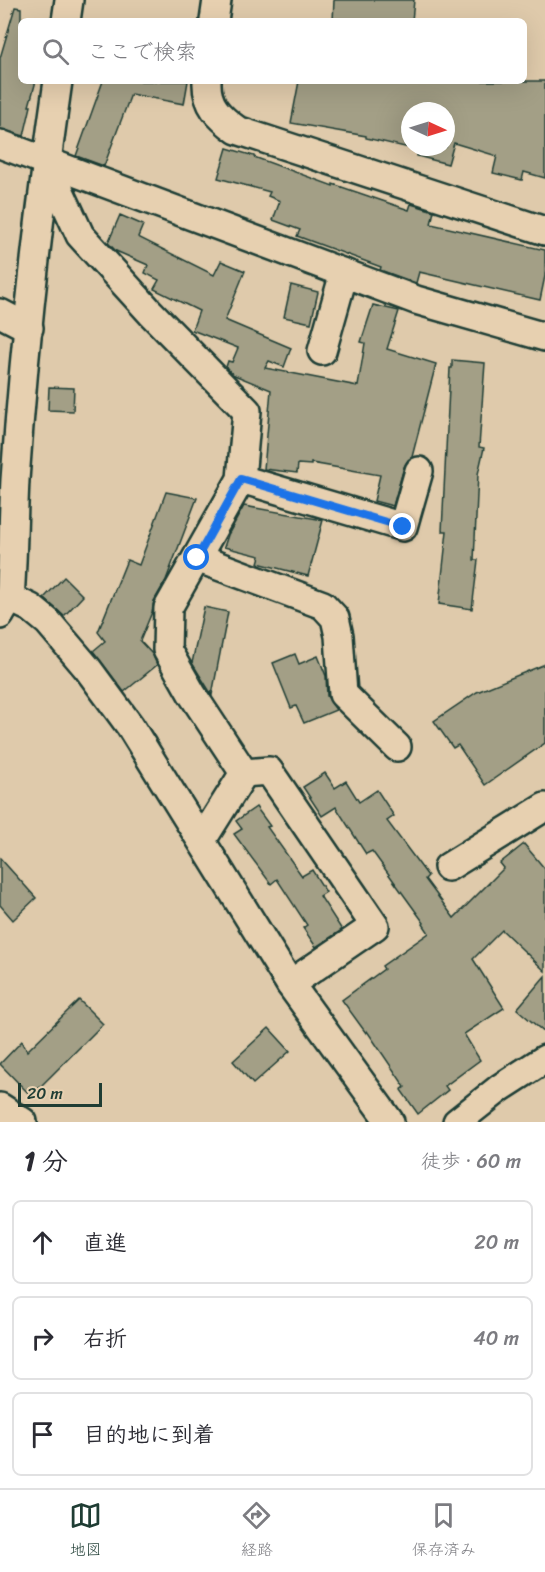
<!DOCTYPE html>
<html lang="ja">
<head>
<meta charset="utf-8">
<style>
	:root { --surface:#fff; --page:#f2f2f3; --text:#2b2b33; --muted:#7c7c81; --line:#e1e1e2; --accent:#1f3d34 }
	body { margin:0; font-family:Sriracha,"Klee One",sans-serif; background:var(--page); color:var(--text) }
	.compass { position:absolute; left:401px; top:102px; width:54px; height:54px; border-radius:50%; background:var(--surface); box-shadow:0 6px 24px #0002; rotate:94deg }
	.scale { position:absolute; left:18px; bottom:15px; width:84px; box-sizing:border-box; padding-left:6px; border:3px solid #1f3d34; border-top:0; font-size:16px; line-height:21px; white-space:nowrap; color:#1f3d34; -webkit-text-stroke:4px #e7d0b0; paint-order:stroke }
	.stop { position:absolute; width:18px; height:18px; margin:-14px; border:4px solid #1a73e8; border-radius:50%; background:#fff }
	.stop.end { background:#1a73e8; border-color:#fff; box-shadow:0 2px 6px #0008 }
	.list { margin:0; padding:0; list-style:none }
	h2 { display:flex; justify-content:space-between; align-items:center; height:78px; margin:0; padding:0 24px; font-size:26px }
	h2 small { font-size:20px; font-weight:400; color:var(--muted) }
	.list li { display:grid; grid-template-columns:39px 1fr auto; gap:18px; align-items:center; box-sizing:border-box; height:84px; margin:0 12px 12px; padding:0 12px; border:2px solid var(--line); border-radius:9px }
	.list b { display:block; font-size:22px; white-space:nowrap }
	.list em { font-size:20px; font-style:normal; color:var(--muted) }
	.icon { flex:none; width:33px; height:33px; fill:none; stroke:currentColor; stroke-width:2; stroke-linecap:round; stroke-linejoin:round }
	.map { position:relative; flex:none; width:545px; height:1122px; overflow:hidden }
	.search { position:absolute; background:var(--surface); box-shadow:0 6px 24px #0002; left:18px; right:18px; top:18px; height:66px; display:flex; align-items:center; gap:15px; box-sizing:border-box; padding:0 21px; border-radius:9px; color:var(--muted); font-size:22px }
	.sheet { height:366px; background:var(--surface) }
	nav { display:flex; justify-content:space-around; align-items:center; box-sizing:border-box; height:84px; border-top:2px solid var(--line); background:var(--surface); font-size:16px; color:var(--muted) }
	nav a { display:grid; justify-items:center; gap:3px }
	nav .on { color:var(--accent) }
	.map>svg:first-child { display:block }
	.building { fill:#a39f86; stroke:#1f3d34; stroke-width:1.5; fill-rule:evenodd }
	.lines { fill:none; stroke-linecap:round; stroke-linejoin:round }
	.minor-casing { stroke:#1f3d34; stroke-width:32 }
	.minor { stroke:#e7d0b0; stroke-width:27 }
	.route { stroke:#1a73e8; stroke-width:8 }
</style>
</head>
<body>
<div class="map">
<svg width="545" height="1122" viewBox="0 0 545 1122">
	<rect width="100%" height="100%" fill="#dfcaab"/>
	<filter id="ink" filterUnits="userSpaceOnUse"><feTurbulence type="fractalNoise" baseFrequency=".0167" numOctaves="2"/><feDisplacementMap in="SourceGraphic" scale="12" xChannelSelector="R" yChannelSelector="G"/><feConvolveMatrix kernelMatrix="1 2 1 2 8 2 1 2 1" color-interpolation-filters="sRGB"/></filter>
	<g filter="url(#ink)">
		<g class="building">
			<polygon points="334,0 414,0 412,21 333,21"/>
			<polygon points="15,7 21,8 21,81 36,81 29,106 31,106 24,136 0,129 0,58"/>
			<polygon points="103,81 188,81 184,104 131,94 104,166 76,156"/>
			<path d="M299,81H545V178L524,172L522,180L493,173L497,156L454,143L448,164L417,156L418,150L366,138V136L291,123ZM410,111H446V147H410Z"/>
			<polygon points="227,148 254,156 254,157 333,186 333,184 409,210 411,204 434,211 431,224 545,250 545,276 540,300 419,272 416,283 380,270 381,267 297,236 300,230 273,220 280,201 268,196 270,192 218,178"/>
			<polygon points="120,215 143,225 138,237 214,275 221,261 245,271 225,320 291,348 284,367 269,361 265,368 358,386 365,343 361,342 373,305 399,311 387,349 436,364 412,457 408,460 404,467 393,506 374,501 380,475 311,463 311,465 298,464 297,473 264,469 271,390 232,374 226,367 228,361 232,362 238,348 192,330 199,311 154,289 159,280 145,273 148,265 116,251 108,243"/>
			<polygon points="291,285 318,292 311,323 284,317"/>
			<polygon points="452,360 485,363 479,447 484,448 478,474 474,560 478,560 472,609 439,604 447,531 442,531 450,368 452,368"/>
			<polygon points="49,387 74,388 73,411 48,410"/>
			<polygon points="166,492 197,498 166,580 154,601 152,612 140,641 153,655 157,665 124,692 93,651 105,641 98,632 127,560 139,565"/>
			<polygon points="244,506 323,520 308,576 258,563 260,556 224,547 228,535"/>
			<polygon points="64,577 83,596 64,616 44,598"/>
			<polygon points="204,607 228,612 212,695 192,663"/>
			<polygon points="295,654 299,664 318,656 326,676 327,696 336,710 304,723 296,706 291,708 273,663"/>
			<polygon points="545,664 545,743 485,785 458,745 453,748 434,721 477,692"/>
			<polygon points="325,773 335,788 346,781 359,802 377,790 394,816 387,821 428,876 425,879 454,918 504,868 500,863 524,844 545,869 545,971 502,930 473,959 504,1008 464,1034 480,1060 445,1086 448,1090 418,1114 401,1090 405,1087 367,1031 366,1033 342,1000 384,969 382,966 429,933 423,924 424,923 372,851 366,854 336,807 322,816 303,787"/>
			<polygon points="256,807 270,826 267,827 302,876 312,870 326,892 320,896 342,930 316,947 303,928 307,925 277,879 271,884 234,834 242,829 236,821"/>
			<polygon points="0,858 36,898 13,920 0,905"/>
			<polygon points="545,976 545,1033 517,1009"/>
			<polygon points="79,1000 103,1024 31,1096 0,1064 22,1041 27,1051"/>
			<polygon points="269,1028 290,1051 253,1084 233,1061"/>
		</g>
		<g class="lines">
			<defs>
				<g id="minor">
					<polyline points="66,21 69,0"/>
					<polyline points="214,21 217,0"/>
					<path d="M207,81C206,105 219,117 237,130L545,231"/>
					<polyline points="0,144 416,300 545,337"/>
					<polyline points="46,161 80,235 151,313 247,411 241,479 168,608 167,650 192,694 244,773 202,840"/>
					<polyline points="0,313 29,328"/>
					<polyline points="322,351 344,273"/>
					<polyline points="241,479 403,527 419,471"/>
					<polyline points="197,558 323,605 335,618 339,636 343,694 397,747"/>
					<polyline points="10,598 31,608 48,622 88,669 130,726 290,984 390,1122"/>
					<path d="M0,615L10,598C13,559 13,519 15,480C24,347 39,213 58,81"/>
					<polyline points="244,773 269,771 375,926 290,984"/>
					<polyline points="448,867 545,807"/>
					<polyline points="0,1107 23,1122"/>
					<polyline points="457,1122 500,1088 545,1059"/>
				</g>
			</defs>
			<use href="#minor" class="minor-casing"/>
			<use href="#minor" class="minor"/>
		</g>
	</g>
	<g class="lines" filter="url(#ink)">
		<polyline class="route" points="197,558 241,479 403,527"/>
	</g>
</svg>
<svg class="compass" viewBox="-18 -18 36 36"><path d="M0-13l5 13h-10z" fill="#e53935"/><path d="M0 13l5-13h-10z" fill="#7c7c81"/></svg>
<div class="scale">20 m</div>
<div class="stop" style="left:197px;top:558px"></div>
<div class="stop end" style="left:403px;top:527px"></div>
<div class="search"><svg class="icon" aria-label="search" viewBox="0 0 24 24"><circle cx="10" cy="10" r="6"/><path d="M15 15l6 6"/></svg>ここで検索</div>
</div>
<section class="sheet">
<h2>1 分<small>徒歩 · 60 m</small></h2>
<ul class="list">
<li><svg class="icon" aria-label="ahead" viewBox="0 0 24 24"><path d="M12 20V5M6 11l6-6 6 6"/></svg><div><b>直進</b></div><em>20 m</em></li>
<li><svg class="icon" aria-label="right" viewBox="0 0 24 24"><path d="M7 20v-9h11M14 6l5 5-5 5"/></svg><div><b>右折</b></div><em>40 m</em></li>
<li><svg class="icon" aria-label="arrive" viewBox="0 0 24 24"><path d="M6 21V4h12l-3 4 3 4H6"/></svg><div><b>目的地に到着</b></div></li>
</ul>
</section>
<nav>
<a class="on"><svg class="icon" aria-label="map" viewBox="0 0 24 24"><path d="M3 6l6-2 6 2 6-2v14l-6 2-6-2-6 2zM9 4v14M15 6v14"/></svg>地図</a>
<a><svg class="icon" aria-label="directions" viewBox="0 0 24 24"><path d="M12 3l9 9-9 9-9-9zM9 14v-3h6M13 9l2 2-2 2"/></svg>経路</a>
<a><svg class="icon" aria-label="saved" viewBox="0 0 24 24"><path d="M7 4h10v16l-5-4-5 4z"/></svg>保存済み</a>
</nav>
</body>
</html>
